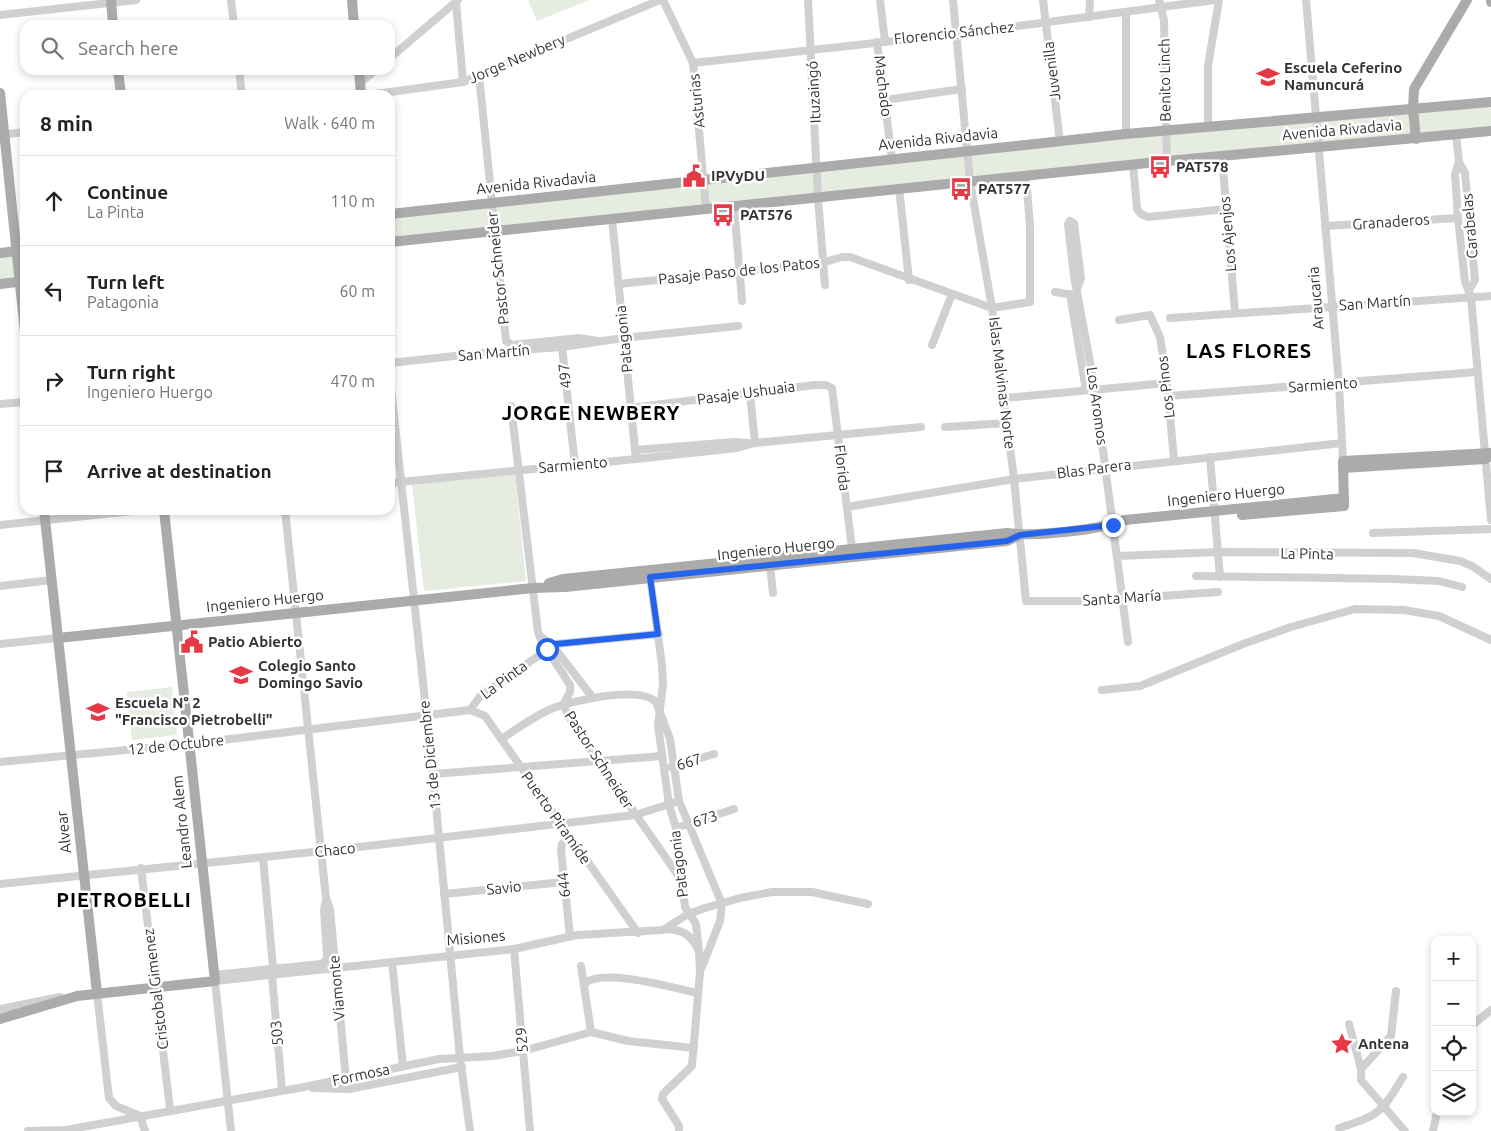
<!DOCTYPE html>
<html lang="en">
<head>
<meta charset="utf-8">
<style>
	:root { --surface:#fff; --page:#f2f2f2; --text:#222; --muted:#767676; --line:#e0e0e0 }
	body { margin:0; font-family:Ubuntu,sans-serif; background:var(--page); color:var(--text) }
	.controls { position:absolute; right:15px; bottom:15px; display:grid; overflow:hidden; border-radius:10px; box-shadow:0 2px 8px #0003 }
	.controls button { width:45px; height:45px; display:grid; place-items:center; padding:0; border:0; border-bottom:1px solid var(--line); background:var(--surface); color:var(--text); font:25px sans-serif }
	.stop { position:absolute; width:15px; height:15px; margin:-11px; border:4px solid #2563eb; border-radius:50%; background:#fff }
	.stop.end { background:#2563eb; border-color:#fff; box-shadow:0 1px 5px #0008 }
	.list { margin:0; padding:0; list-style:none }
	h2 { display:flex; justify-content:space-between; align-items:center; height:65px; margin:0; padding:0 20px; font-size:21px }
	h2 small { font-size:16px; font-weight:400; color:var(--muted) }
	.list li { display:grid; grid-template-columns:32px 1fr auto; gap:15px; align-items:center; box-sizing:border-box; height:90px; padding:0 20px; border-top:1px solid var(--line) }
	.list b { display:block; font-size:19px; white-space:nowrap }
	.list p { margin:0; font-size:16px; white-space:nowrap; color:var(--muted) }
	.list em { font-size:16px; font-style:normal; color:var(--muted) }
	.icon { flex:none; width:28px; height:28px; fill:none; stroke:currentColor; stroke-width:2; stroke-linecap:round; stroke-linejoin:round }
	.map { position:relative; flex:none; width:1491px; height:1131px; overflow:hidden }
	.search { position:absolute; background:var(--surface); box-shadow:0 2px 8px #0003; left:20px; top:20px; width:375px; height:55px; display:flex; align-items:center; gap:12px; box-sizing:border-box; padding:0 18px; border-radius:15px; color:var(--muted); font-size:19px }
	.panel { position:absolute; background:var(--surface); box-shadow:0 2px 8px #0003; left:20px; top:90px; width:375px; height:425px; border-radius:15px }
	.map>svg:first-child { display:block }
	.green { fill:#e6ecdf }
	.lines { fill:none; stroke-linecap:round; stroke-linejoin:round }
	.minor { stroke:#d0d0d0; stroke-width:8 }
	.major { stroke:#ababab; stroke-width:10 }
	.route { stroke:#2563eb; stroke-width:6 }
	.labels { text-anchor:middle; stroke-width:5; stroke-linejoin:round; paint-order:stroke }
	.street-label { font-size:15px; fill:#333; stroke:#fff }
	.poi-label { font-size:15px; font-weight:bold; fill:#333; stroke:#fff; text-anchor:start }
	.district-label { font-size:20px; font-weight:bold; letter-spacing:1px; fill:#000; stroke:#fff }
</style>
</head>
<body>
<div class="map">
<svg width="1491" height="1131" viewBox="0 0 1491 1131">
	<rect width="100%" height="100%" fill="#fff"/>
	<g class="green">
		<polygon points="528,0 589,0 537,21"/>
		<polygon points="1491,102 1491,131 390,242 390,214"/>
		<polygon points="25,250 25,281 0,284 0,253"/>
		<polygon points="515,474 526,581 424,591 412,485"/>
		<polygon points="172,687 177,735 132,740 127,692"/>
	</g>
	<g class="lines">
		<g class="minor">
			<polyline points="231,0 234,25"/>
			<polyline points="663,0 693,63 706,209"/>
			<polyline points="808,0 818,198 825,285"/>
			<polyline points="880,0 885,41"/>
			<polyline points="953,0 970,181 992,308 1014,479 1026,601 1092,601 1218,592"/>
			<polyline points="1043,0 1060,142"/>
			<polyline points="1159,0 1164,20 1167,161"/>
			<polyline points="1306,0 1339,384 1343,461"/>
			<polyline points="456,2 463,82"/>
			<polyline points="0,15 136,0"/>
			<polyline points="1089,17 1090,0"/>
			<polyline points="877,42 892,159"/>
			<polyline points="390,58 458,0"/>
			<polyline points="693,63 957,34 1215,0"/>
			<polyline points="239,70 242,95"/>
			<polyline points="479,75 506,341 512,345 579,338 598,341"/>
			<polyline points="360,83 376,70"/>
			<polyline points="368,95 463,82 660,0"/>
			<polyline points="885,100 962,89"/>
			<polyline points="1208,127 1208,66 1219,0"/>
			<polyline points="1126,134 1126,12"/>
			<polyline points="1456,134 1459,162 1455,174 1458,218 1465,282 1471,297 1491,520"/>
			<polyline points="0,135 25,132"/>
			<polyline points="1222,156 1235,313"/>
			<polyline points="1459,162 1465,173 1475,280 1469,290"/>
			<polyline points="1133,164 1137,209 1141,214 1148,217 1226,209"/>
			<polyline points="899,188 909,280"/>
			<polyline points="734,206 742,301"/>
			<polyline points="612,219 636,459"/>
			<polyline points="1070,221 1068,224 1074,276 1095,389 1128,642"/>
			<polyline points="1070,221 1074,223 1081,278 1077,289"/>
			<polyline points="1325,226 1458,218"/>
			<polyline points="618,284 822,263 842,257 850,257 992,308 1030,302 1030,227 1026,175"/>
			<polyline points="1055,292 1073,295"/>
			<polyline points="1070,294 1086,390"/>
			<polyline points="1170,318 1491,296"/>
			<polyline points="1119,320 1150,315 1160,337 1167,383 1174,460"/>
			<polyline points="932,345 952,294"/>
			<polyline points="562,347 575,465"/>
			<polyline points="390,363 491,352 562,347 623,338 738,326"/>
			<polyline points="390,379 433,774 460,1058 470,1131"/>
			<polyline points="750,394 755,443"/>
			<polyline points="1169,396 1477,372"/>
			<polyline points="1004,398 1167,383"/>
			<polyline points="0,404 25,402"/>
			<polyline points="511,406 538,632 541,640 570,685 570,692 563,705 573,724 682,881"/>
			<polyline points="630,408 814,385 826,385 832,388 852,548"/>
			<polyline points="945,427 1007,423"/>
			<polyline points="635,450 734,442 748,443"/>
			<polyline points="1210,457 1220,577"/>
			<polyline points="390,483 636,459 737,448 755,443 921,427"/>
			<polyline points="847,507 1014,479 1342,443"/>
			<polyline points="285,510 326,898 330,909 346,1079"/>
			<polyline points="0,525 142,510"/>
			<polyline points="1373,533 1491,529"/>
			<polyline points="1118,556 1219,552 1413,553 1460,561 1472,566 1491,579"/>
			<polyline points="770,565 773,593"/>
			<polyline points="1196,576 1394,579 1439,581 1462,587"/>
			<polyline points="650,577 662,665 663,684 658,725 669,805 676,828 685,907 696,924 699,952 700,972 692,1066 663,1094 662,1099 679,1126 679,1131"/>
			<polyline points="0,586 52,580"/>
			<polyline points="540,636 553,646 593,698"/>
			<polyline points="0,644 58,638"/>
			<polyline points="1102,690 1140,686 1243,644 1291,627 1355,609 1404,610 1439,616 1491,640"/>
			<polyline points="470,710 481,695 556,644 659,634"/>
			<path d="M501,739C517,729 534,716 551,709C571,701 639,685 656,702L670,739L679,801L722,904L720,921L702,967"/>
			<polyline points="0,762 189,744 470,710 485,716 638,933"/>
			<polyline points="671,767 714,754"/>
			<polyline points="433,774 662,756"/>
			<polyline points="676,828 734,809"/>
			<polyline points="569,837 562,844 561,850 570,936"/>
			<polyline points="263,857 273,968"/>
			<polyline points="141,868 170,1109"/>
			<polyline points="0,884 333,850 635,815 679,801"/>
			<polyline points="444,894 564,882"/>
			<path d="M666,929C683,930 690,934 698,949"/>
			<polyline points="514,949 530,1131"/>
			<polyline points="392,962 403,1066"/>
			<polyline points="581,966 591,1032"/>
			<polyline points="214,975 321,964 326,961 327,956 324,910 326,900"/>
			<polyline points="272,976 282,1090"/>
			<path d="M584,984C601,967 674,988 697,993"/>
			<polyline points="1396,991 1391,1036 1361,1069 1361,1080 1405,1131"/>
			<polyline points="97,993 109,1098 116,1106 140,1116 145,1131"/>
			<polyline points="0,1009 60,997"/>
			<polyline points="1349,1024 1361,1069"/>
			<polyline points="1472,1025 1491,1010"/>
			<polyline points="313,1088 349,1089 462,1067"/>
			<path d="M1339,1128C1380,1115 1381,1113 1403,1077"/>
			<polyline points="28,1131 66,1130 304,1087 439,1059 492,1056 523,1051 591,1032 628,1041 694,1048"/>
			<polyline points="231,1131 215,981 514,949 577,935 663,930 688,914 705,908 740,898 772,892 812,892 868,904"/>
			<polyline points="1433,1131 1437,1112"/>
		</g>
		<g class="major">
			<polyline points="111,0 113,25"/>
			<polyline points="352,0 354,25"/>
			<polyline points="1491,0 1491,2"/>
			<polyline points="118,70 121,95"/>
			<polyline points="359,70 361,95"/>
			<polyline points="0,93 25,332"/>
			<polyline points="1416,139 1413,109 1414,89 1467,0"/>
			<polyline points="390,214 1126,134 1491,102"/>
			<polyline points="390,242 1167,161 1491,131"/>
			<polyline points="0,253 25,250"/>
			<polyline points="0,284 25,281"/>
			<polyline points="1343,468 1485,459 1491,456"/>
			<polyline points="44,510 97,993"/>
			<polyline points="1242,515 1344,506 1343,461 1491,453"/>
			<path d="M549,583L563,579L1007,533C1034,537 1099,530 1125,520L1344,498"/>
			<polyline points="58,638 533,588 565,587 1007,541 1020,535"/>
			<polyline points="0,1019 77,996 215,981 164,510"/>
		</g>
	</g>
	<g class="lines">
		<polyline class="route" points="547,649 556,644 658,634 650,577 1007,541 1020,535 1113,525"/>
	</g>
	<defs>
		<symbol id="school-bare" viewBox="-9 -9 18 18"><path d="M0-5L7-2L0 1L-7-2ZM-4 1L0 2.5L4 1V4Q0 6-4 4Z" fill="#e63946" stroke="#fff" stroke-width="2.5" paint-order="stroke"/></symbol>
		<symbol id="bus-bare" viewBox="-9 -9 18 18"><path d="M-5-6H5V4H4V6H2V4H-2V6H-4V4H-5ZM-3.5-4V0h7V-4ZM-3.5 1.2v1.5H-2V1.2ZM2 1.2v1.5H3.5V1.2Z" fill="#e63946" stroke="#fff" stroke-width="2.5" paint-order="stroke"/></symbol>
		<symbol id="civic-bare" viewBox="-9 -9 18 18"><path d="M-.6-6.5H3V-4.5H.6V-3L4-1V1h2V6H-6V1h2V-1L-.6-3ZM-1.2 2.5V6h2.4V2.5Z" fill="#e63946" stroke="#fff" stroke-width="2.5" paint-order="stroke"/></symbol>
		<symbol id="sight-bare" viewBox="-9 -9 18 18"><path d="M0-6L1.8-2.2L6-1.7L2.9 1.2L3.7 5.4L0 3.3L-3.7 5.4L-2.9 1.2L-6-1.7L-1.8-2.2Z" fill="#e63946" stroke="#fff" stroke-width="2.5" paint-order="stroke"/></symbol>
	</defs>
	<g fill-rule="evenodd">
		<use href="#school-bare" x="1252" y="61" width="32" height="32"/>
		<use href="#bus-bare" x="1144" y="151" width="32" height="32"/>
		<use href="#civic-bare" x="678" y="160" width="32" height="32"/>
		<use href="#bus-bare" x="945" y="173" width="32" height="32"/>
		<use href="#bus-bare" x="707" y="199" width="32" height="32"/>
		<use href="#civic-bare" x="176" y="626" width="32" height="32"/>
		<use href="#school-bare" x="225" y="659" width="32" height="32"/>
		<use href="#school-bare" x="82" y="696" width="32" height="32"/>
		<use href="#sight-bare" x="1326" y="1028" width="32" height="32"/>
	</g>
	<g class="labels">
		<g class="street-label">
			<text transform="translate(954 33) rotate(-6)" y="5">Florencio Sánchez</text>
			<text transform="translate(517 59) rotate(-23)" y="5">Jorge Newbery</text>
			<text transform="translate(1052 71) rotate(-97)" y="5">Juvenilla</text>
			<text transform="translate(1165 80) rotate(-91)" y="5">Benito Linch</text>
			<text transform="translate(883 86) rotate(83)" y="5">Machado</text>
			<text transform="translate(814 92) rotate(-93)" y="5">Ituzaingó</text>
			<text transform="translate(697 101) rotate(-96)" y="5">Asturias</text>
			<text transform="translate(1342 130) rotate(-5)" y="5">Avenida Rivadavia</text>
			<text transform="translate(938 139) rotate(-6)" y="5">Avenida Rivadavia</text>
			<text transform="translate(536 183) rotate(-6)" y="5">Avenida Rivadavia</text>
			<text transform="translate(1391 222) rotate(-4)" y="5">Granaderos</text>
			<text transform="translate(1470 226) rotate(-95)" y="5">Carabelas</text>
			<text transform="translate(1228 234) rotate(-95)" y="5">Los Ajenjos</text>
			<text transform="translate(498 268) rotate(-96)" y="5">Pastor Schneider</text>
			<text transform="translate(739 271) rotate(-6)" y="5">Pasaje Paso de los Patos</text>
			<text transform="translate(1316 298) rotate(-95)" y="5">Araucaria</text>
			<text transform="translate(1375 303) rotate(-4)" y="5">San Martín</text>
			<text transform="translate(624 339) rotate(-96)" y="5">Patagonia</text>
			<text transform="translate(494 353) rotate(-5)" y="5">San Martín</text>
			<text transform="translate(565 376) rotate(-96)" y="5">497</text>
			<text transform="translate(1002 383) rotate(83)" y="5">Islas Malvinas Norte</text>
			<text transform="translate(1323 385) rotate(-4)" y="5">Sarmiento</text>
			<text transform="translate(1166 387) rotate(-97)" y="5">Los Pinos</text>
			<text transform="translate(746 393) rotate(-8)" y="5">Pasaje Ushuaia</text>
			<text transform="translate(1097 406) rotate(82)" y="5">Los Aromos</text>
			<text transform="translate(573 465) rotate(-5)" y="5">Sarmiento</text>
			<text transform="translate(842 468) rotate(83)" y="5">Florida</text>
			<text transform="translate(1094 469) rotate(-7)" y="5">Blas Parera</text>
			<text transform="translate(1226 495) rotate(-6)" y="5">Ingeniero Huergo</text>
			<text transform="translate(776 549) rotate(-6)" y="5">Ingeniero Huergo</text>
			<text transform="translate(1307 554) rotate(1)" y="5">La Pinta</text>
			<text transform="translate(1122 598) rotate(-4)" y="5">Santa María</text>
			<text transform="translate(265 601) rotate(-6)" y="5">Ingeniero Huergo</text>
			<text transform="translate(504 680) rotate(-36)" y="5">La Pinta</text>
			<text transform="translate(176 745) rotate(-6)" y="5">12 de Octubre</text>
			<text transform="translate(430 755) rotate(-96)" y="5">13 de Diciembre</text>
			<text transform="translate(599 760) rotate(57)" y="5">Pastor Schneider</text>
			<text transform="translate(689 762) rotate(-17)" y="5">667</text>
			<text transform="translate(556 818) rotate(55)" y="5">Puerto Piramíde</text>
			<text transform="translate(705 819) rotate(-17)" y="5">673</text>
			<text transform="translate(182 822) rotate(-96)" y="5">Leandro Alem</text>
			<text transform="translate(64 832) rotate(-96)" y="5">Alvear</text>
			<text transform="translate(335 850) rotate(-6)" y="5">Chaco</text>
			<text transform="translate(679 864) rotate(-97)" y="5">Patagonia</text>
			<text transform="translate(564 885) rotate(-96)" y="5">644</text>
			<text transform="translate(504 888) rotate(-6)" y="5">Savio</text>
			<text transform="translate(476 938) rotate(-5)" y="5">Misiones</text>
			<text transform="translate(337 988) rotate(-95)" y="5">Viamonte</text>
			<text transform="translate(156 989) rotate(-97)" y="5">Cristobal Gimenez</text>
			<text transform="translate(277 1033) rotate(-95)" y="5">503</text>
			<text transform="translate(522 1040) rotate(-95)" y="5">529</text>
			<text transform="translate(361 1075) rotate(-12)" y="5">Formosa</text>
		</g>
		<g class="poi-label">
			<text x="1284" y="73">Escuela Ceferino<tspan x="1284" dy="17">Namuncurá</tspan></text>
			<text x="1176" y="172">PAT578</text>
			<text x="711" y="181">IPVyDU</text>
			<text x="978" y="194">PAT577</text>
			<text x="740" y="220">PAT576</text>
			<text x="208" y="647">Patio Abierto</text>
			<text x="258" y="671">Colegio Santo<tspan x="258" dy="17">Domingo Savio</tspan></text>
			<text x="115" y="708">Escuela N° 2<tspan x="115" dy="17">"Francisco Pietrobelli"</tspan></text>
			<text x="1358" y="1049">Antena</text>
		</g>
		<g class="district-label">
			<text x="1249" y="358">LAS FLORES</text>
			<text x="591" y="420">JORGE NEWBERY</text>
			<text x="124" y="907">PIETROBELLI</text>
		</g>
	</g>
</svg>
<div class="controls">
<button>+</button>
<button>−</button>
<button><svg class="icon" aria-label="locate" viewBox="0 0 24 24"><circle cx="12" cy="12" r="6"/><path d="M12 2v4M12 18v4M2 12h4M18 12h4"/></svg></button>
<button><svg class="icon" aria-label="layers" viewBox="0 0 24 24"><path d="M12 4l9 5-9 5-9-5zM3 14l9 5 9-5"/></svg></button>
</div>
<div class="stop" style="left:547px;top:649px"></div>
<div class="stop end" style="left:1113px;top:525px"></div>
<div class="search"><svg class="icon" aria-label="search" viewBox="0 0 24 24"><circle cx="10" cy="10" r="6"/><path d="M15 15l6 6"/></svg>Search here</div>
<section class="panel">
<h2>8 min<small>Walk · 640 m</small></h2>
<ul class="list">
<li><svg class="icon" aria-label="ahead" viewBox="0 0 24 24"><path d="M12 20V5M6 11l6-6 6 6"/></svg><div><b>Continue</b><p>La Pinta</p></div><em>110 m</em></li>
<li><svg class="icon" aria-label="left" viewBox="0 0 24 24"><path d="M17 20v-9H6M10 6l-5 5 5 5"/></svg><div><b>Turn left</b><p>Patagonia</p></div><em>60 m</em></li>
<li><svg class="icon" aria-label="right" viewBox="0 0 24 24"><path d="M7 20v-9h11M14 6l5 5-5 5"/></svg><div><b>Turn right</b><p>Ingeniero Huergo</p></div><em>470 m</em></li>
<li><svg class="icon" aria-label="arrive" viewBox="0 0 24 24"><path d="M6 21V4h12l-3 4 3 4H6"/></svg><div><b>Arrive at destination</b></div></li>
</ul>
</section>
</div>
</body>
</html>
